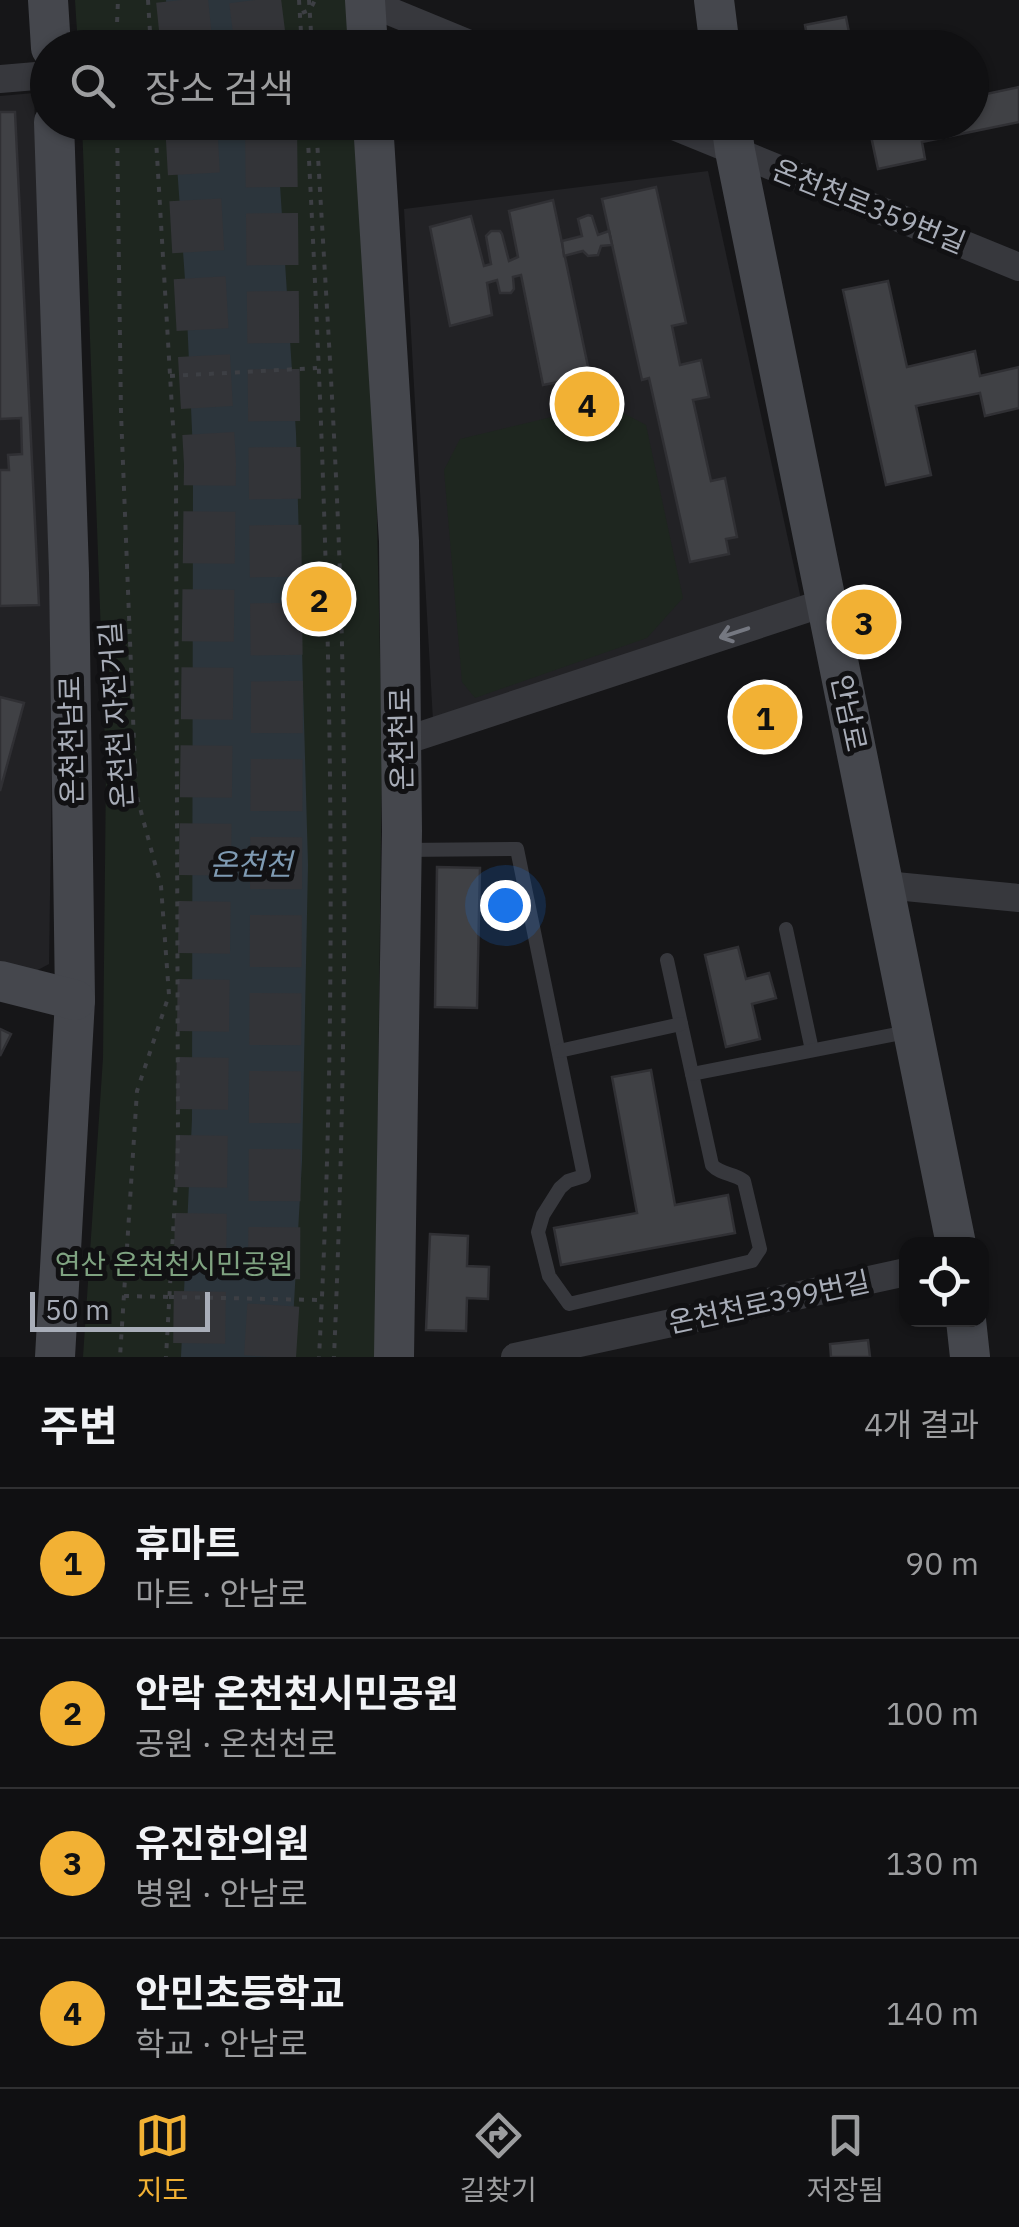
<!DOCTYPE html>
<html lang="ko">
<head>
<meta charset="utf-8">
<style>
	:root { --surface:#101012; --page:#1e1e20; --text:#f1f3f6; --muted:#9c9d9f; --line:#303032; --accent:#f2b134 }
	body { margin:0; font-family:"IBM Plex Sans","Noto Sans KR",sans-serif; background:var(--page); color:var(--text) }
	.controls { position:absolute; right:30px; bottom:30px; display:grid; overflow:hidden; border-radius:20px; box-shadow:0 2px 8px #0004 }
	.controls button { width:90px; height:90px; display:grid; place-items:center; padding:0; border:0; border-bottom:2px solid var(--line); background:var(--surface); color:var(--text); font:50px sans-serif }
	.scale { position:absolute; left:30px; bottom:25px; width:180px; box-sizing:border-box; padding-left:10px; border:5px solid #a8adb8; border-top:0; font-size:28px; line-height:35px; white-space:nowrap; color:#a8adb8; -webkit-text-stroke:8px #111113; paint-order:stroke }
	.you { position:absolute; left:505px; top:905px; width:35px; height:35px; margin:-25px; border:8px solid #fff; border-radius:50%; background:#1a73e8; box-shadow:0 0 0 15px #1a73e833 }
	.badge { display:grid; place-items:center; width:65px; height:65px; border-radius:50%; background:var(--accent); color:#111; font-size:32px; font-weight:700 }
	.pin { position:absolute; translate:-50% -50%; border:5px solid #fff; box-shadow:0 2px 10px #0006 }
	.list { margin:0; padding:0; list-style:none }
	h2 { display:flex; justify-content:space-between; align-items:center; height:130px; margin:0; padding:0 40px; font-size:42px }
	h2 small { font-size:32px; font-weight:400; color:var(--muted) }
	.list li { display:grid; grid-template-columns:65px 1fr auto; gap:30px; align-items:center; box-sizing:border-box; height:150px; padding:0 40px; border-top:2px solid var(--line) }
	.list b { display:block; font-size:38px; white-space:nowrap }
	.list p { margin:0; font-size:32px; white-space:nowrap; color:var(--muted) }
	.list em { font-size:32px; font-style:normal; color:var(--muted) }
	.icon { flex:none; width:55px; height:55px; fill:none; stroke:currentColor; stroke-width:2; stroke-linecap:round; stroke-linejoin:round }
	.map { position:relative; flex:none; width:1019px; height:1357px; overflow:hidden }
	.search { position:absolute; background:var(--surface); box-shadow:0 2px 8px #0004; left:30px; right:30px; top:30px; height:110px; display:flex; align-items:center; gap:25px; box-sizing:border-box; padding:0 35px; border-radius:55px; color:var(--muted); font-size:38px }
	.sheet { height:730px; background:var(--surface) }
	nav { display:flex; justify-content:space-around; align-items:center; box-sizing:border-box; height:140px; border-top:2px solid var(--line); background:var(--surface); font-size:28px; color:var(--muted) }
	nav a { display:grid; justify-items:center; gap:5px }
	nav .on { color:var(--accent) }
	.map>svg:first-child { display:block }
	.built { fill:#222225 }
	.green { fill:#1e261f }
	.water { fill:#2c353c }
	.building { fill:#404145; stroke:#303034; stroke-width:2.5 }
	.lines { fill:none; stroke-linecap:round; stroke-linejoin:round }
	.highway-tunnel { stroke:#333438; stroke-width:52; stroke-dasharray:52 26; stroke-linecap:butt }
	.path { stroke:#3d3f44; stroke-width:4; stroke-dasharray:5 8; stroke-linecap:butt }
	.lane { stroke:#37383d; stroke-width:14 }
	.street { stroke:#37383d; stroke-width:28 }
	.secondary { stroke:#45474d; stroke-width:40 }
	.path-bridge { stroke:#3d3f44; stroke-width:4; stroke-dasharray:5 8; stroke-linecap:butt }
	.oneway { stroke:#757881 }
	.labels { text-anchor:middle; stroke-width:10; stroke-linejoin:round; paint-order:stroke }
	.street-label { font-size:28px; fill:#a8adb8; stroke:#111113 }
	.park-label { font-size:28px; fill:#7fa381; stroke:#111113 }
	.water-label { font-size:30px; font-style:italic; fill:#7f9bb3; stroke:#111113 }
</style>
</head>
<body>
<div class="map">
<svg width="1019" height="1357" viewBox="0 0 1019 1357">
	<rect width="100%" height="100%" fill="#161618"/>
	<g class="built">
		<polygon points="34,93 53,687 49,964 36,971 0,962 0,96"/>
		<polygon points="708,171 801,599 433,721 404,209"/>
	</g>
	<g class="green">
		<polygon points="75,0 349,0 353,47 78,47"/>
		<polygon points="82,123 358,123 373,335 382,751 375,1357 83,1357 103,1058 106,770"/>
		<polygon points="606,404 646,425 683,598 647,638 475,698 462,682 444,470 460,439"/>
	</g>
	<g class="water">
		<polygon points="166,0 265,0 270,47 169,47"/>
		<polygon points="174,123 276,123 296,433 308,865 302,1161 291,1357 181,1357 192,1119 193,453 186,294"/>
	</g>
	<g class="building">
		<polygon points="846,17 852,48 809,48 805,25"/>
		<polygon points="1019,87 1019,122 922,142 925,159 878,169 868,122 972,122 972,97"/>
		<polygon points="0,112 15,112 39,605 0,606 0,470 9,470 8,455 22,454 21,418 0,419"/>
		<polygon points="656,187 686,323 672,326 680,365 701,360 709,397 693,400 711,481 725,478 737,537 726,539 729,554 690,562 649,378 642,380 602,199"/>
		<polygon points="553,200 590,376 543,385 521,275 513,277 514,289 511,293 500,293 497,280 487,283 492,315 450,326 430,227 471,216 484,266 491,264 486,236 491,231 500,231 502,234 509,261 518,257 509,211"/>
		<polygon points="588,215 592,216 598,235 609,231 612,245 601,246 598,255 588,256 583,251 564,256 562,241 582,236 578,219"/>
		<polygon points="888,281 907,367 975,351 980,376 1019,367 1019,408 985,416 980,393 916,406 931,475 886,485 843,290"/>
		<polygon points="0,697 24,703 0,791"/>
		<polygon points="437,867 480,868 477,1008 435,1007"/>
		<polygon points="738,947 746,979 769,973 776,998 752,1004 760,1039 726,1047 705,955"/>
		<polygon points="0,1029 11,1034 0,1056"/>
		<polygon points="651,1070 675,1205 728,1195 735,1233 561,1265 554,1228 637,1213 612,1077"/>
		<polygon points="430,1234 468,1236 467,1266 489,1267 488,1299 467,1298 466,1331 426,1330"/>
		<polygon points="868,1340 870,1357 831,1357 830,1344"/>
	</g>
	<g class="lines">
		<g class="highway-tunnel">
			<polyline points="182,0 187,48"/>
			<polyline points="255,0 261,48"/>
			<polyline points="191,122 210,464 199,1357"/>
			<polyline points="270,1357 274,1295 277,691 271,122"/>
		</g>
		<g class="path">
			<polyline points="148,0 151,48"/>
			<polyline points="299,0 302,48"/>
			<polyline points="309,0 312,48"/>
			<polyline points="302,13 310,10 315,0"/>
			<polyline points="116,48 118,0"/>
			<polyline points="117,122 121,413 136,793 161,886 169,995 137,1091 120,1357"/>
			<polyline points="155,122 176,476 178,1145 166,1357"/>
			<path d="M307,122C329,534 341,946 319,1357"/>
			<path d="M316,122C326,296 338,471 342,645C347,882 344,1120 334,1357"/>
			<polyline points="124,1296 169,1297"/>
		</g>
		<g class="lane">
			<path d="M403,850L517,849L584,1176L568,1181L560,1188L543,1215L538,1232L549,1276L569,1304L752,1261L760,1249L744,1181C734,1173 721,1175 712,1165L667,960"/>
			<polyline points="786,929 812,1050"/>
			<polyline points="559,1051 681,1024"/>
			<polyline points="692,1074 907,1032"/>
		</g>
		<g class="street">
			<polyline points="365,1 479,48"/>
			<polyline points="0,79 48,75"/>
			<polyline points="664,122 1019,267"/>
			<polyline points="401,742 827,602"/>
			<polyline points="885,885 1019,898"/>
			<polyline points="515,1357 906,1272"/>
		</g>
		<g class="secondary">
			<polyline points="48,0 51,48"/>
			<polyline points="365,0 368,48"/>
			<polyline points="714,0 720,48"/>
			<polyline points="54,122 69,573 75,1000 55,1357"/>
			<polyline points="373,122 399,541 402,831 394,1357"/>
			<polyline points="731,122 735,151 956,1244"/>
			<polyline points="0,981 75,1000"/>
			<polyline points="966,1320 970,1357"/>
		</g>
		<g class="path-bridge">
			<polyline points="170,376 317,368"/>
			<polyline points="169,1297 322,1300"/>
		</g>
	</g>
	<defs><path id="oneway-shaft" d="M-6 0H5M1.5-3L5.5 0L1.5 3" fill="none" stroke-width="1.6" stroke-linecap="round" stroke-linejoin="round" transform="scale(2.5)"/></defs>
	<use class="oneway" href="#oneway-shaft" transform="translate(734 633) rotate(162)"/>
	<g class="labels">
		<g class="street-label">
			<text transform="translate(869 206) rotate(22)" y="10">온천천로359번길</text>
			<text transform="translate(849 713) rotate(78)" y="10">안남로</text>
			<text transform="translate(116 715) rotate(-94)" y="10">온천천 자전거길</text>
			<text transform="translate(401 739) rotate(-91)" y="10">온천천로</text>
			<text transform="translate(71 740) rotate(-91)" y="10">온천천남로</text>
			<text transform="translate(769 1302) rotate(-12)" y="10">온천천로399번길</text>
		</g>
		<g class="park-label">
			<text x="174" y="1274">연산 온천천시민공원</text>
		</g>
		<g class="water-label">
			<text x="251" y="875">온천천</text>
		</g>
	</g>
</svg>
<div class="controls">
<button><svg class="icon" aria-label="locate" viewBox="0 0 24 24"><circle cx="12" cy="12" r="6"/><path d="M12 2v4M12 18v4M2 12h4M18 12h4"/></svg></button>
</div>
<div class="scale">50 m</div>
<div class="you"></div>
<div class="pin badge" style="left:765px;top:717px">1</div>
<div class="pin badge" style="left:319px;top:599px">2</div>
<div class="pin badge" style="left:864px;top:622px">3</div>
<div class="pin badge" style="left:587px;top:404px">4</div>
<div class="search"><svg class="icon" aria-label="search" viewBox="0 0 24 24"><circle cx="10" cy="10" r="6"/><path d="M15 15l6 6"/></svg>장소 검색</div>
</div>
<section class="sheet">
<h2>주변<small>4개 결과</small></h2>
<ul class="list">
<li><span class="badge">1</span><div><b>휴마트</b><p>마트 · 안남로</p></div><em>90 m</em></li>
<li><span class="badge">2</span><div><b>안락 온천천시민공원</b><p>공원 · 온천천로</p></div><em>100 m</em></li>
<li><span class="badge">3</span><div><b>유진한의원</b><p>병원 · 안남로</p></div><em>130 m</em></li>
<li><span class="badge">4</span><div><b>안민초등학교</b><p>학교 · 안남로</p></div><em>140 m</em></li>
</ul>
</section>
<nav>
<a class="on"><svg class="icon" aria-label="map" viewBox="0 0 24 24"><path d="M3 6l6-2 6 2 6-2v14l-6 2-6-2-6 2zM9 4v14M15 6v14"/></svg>지도</a>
<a><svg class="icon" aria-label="directions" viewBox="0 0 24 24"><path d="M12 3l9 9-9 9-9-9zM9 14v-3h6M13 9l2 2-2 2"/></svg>길찾기</a>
<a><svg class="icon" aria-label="saved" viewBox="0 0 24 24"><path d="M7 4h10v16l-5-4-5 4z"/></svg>저장됨</a>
</nav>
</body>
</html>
